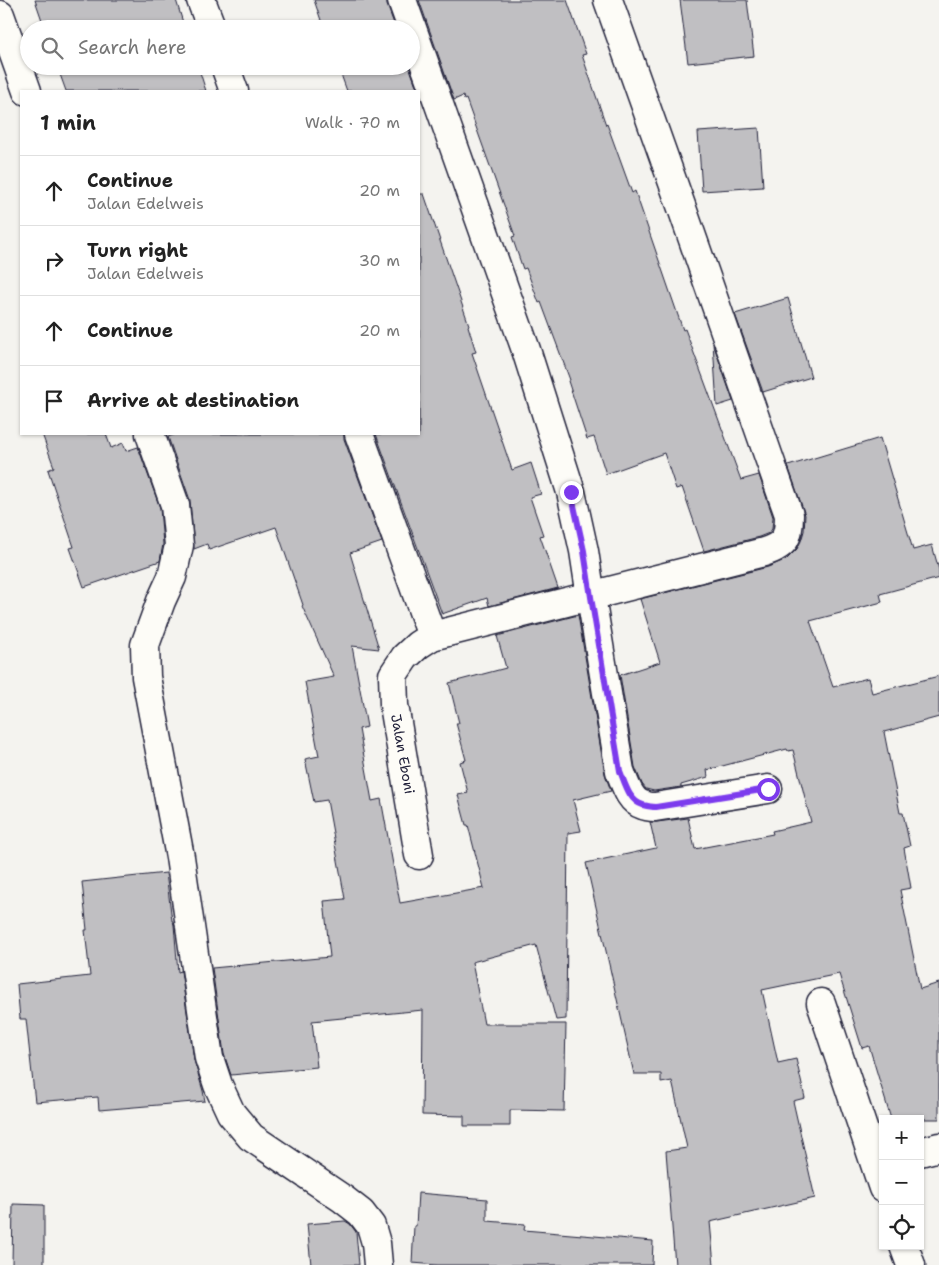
<!DOCTYPE html>
<html lang="en">
<head>
<meta charset="utf-8">
<style>
	:root { --surface:#fff; --page:#f6f6f6; --text:#222; --muted:#767676; --line:#e0e0e0 }
	body { margin:0; font-family:"Shantell Sans",sans-serif; background:var(--page); color:var(--text) }
	.controls { position:absolute; right:15px; bottom:15px; display:grid; overflow:hidden; border-radius:0px; box-shadow:0 1px 4px #0004 }
	.controls button { width:45px; height:45px; display:grid; place-items:center; padding:0; border:0; border-bottom:1px solid var(--line); background:var(--surface); color:var(--text); font:25px sans-serif }
	.stop { position:absolute; width:15px; height:15px; margin:-11px; border:4px solid #7c3aed; border-radius:50%; background:#fff }
	.stop.end { background:#7c3aed; border-color:#fff; box-shadow:0 1px 5px #0008 }
	.list { margin:0; padding:0; list-style:none }
	h2 { display:flex; justify-content:space-between; align-items:center; height:65px; margin:0; padding:0 20px; font-size:21px }
	h2 small { font-size:16px; font-weight:400; color:var(--muted) }
	.list li { display:grid; grid-template-columns:32px 1fr auto; gap:15px; align-items:center; box-sizing:border-box; height:70px; padding:0 20px; border-top:1px solid var(--line) }
	.list b { display:block; font-size:19px; white-space:nowrap }
	.list p { margin:0; font-size:16px; white-space:nowrap; color:var(--muted) }
	.list em { font-size:16px; font-style:normal; color:var(--muted) }
	.icon { flex:none; width:28px; height:28px; fill:none; stroke:currentColor; stroke-width:2; stroke-linecap:round; stroke-linejoin:round }
	.map { position:relative; flex:none; width:939px; height:1265px; overflow:hidden }
	.search { position:absolute; background:var(--surface); box-shadow:0 1px 4px #0004; left:20px; top:20px; width:400px; height:55px; display:flex; align-items:center; gap:12px; box-sizing:border-box; padding:0 18px; border-radius:28px; color:var(--muted); font-size:19px }
	.panel { position:absolute; background:var(--surface); box-shadow:0 1px 4px #0004; left:20px; top:90px; width:400px; height:345px; border-radius:0px }
	.map>svg:first-child { display:block }
	.building { fill:#c0bfc2; stroke:#22223b }
	.lines { fill:none; stroke-linecap:round; stroke-linejoin:round }
	.minor-casing { stroke:#22223b; stroke-width:31 }
	.minor { stroke:#fdfcf7; stroke-width:28 }
	.route { stroke:#7c3aed; stroke-width:6 }
	.labels { text-anchor:middle; stroke-width:4; stroke-linejoin:round; paint-order:stroke }
	.street-label { font-size:14px; fill:#22223b; stroke:#fdfcf7 }
</style>
</head>
<body>
<div class="map">
<svg width="939" height="1265" viewBox="0 0 939 1265">
	<rect width="100%" height="100%" fill="#f4f3ef"/>
	<filter id="ink" filterUnits="userSpaceOnUse"><feTurbulence type="fractalNoise" baseFrequency=".02" numOctaves="2"/><feDisplacementMap in="SourceGraphic" scale="10" xChannelSelector="R" yChannelSelector="G"/><feConvolveMatrix kernelMatrix="1 2 1 2 8 2 1 2 1" color-interpolation-filters="sRGB"/></filter>
	<g filter="url(#ink)">
		<g class="building">
			<polygon points="35,0 176,0 185,29 45,29"/>
			<polygon points="314,0 387,0 387,5 396,29 324,29"/>
			<polygon points="419,0 567,0 586,54 582,55 606,125 607,124 632,193 635,191 683,330 685,329 741,480 759,475 773,517 772,529 769,533 759,537 704,551 682,487 676,489 664,453 606,474 594,437 587,439 568,381 570,380 541,302 539,303 526,268 523,269 512,237 515,236 466,99 464,100 463,96 454,100"/>
			<polygon points="680,0 747,0 754,56 688,63"/>
			<polygon points="57,66 198,66 206,91 66,91"/>
			<polygon points="338,66 409,66 418,91 347,91"/>
			<polygon points="759,128 763,187 702,191 698,132"/>
			<polygon points="419,194 424,194 469,325 468,326 476,352 472,353 512,470 531,463 541,494 530,497 543,535 540,536 558,588 489,606 487,598 442,614 376,434 419,434"/>
			<polygon points="788,298 811,377 763,392 735,314"/>
			<polygon points="713,343 733,401 717,406"/>
			<polygon points="42,434 106,434 111,448 123,443 126,451 138,447 160,508 163,544 160,561 84,587 70,548 74,547 48,470 54,467"/>
			<polygon points="176,434 344,434 344,439 382,542 350,553 379,649 352,646 367,727 359,729 372,801 381,799 400,903 484,888 468,825 466,825 458,795 468,793 460,762 466,760 456,723 459,723 449,683 506,668 497,636 578,615 605,774 611,791 573,800 581,831 568,833 566,1019 556,1020 536,945 472,962 484,1024 566,1024 564,1111 510,1110 510,1126 464,1126 464,1116 422,1115 423,1010 312,1021 317,1067 231,1075 224,1054 212,968 330,957 324,901 345,899 327,800 314,802 305,759 319,756 305,682 334,677 302,606 303,605 276,527 209,550 207,544 194,549 190,500 168,437"/>
			<polygon points="880,438 913,550 932,545 939,570 939,578 880,594 882,602 810,621 833,687 868,678 872,693 939,676 939,717 884,732 900,813 903,813 910,846 904,848 911,888 900,890 920,989 939,983 939,1119 891,1119 869,1046 862,1048 839,974 762,990 778,1063 796,1059 805,1098 793,1101 815,1198 710,1222 714,1265 675,1265 666,1151 687,1148 672,1081 661,1083 661,1074 634,1074 586,863 656,848 650,822 657,822 688,818 695,849 773,834 772,831 811,822 793,750 788,751 787,749 707,770 708,777 681,785 681,787 654,791 646,789 642,784 635,767 620,675 660,662 640,599 768,567 787,559 797,549 801,541 804,531 805,515 788,466"/>
			<polygon points="166,873 172,921 173,921 174,925 178,972 181,971 194,1060 203,1091 205,1101 99,1110 98,1097 35,1102 26,1019 20,1019 17,984 90,976 85,930 87,930 82,882"/>
			<polygon points="418,1193 487,1199 487,1221 525,1224 524,1230 653,1241 652,1265 438,1265 412,1263 414,1226 416,1226"/>
			<polygon points="13,1204 44,1205 44,1265 12,1265"/>
			<polygon points="345,1221 350,1224 356,1232 359,1265 311,1265 307,1224"/>
		</g>
		<g class="lines">
			<defs>
				<g id="minor">
					<polyline points="201,0 212,29"/>
					<path d="M402,0L526,350L571,492L584,551L591,597L620,771C625,783 629,801 643,805C647,807 651,807 655,807L768,789"/>
					<polyline points="0,15 27,91"/>
					<polyline points="225,66 234,91"/>
					<polyline points="150,434 175,505 179,545 172,577 161,601 145,645 146,677 180,857 209,1058 218,1085 231,1113 251,1137 343,1199 361,1213 371,1226 376,1243 378,1265"/>
					<polyline points="359,434 432,636"/>
					<path d="M419,855L394,705L393,675L405,657L418,645L432,636L764,552C786,545 789,537 789,515L683,211L608,0"/>
					<polyline points="821,1003 883,1188"/>
					<polyline points="920,1152 939,1147"/>
					<polyline points="904,1246 911,1265"/>
				</g>
			</defs>
			<use href="#minor" class="minor-casing"/>
			<use href="#minor" class="minor"/>
		</g>
	</g>
	<g class="lines" filter="url(#ink)">
		<path class="route" d="M571,492L584,551L591,597L620,771C625,783 629,801 643,805C647,806 651,807 656,807L768,789"/>
	</g>
	<g class="labels">
		<g class="street-label">
			<text transform="translate(403 754) rotate(80)" y="5">Jalan Eboni</text>
		</g>
	</g>
</svg>
<div class="controls">
<button>+</button>
<button>−</button>
<button><svg class="icon" aria-label="locate" viewBox="0 0 24 24"><circle cx="12" cy="12" r="6"/><path d="M12 2v4M12 18v4M2 12h4M18 12h4"/></svg></button>
</div>
<div class="stop" style="left:768px;top:789px"></div>
<div class="stop end" style="left:571px;top:492px"></div>
<div class="search"><svg class="icon" aria-label="search" viewBox="0 0 24 24"><circle cx="10" cy="10" r="6"/><path d="M15 15l6 6"/></svg>Search here</div>
<section class="panel">
<h2>1 min<small>Walk · 70 m</small></h2>
<ul class="list">
<li><svg class="icon" aria-label="ahead" viewBox="0 0 24 24"><path d="M12 20V5M6 11l6-6 6 6"/></svg><div><b>Continue</b><p>Jalan Edelweis</p></div><em>20 m</em></li>
<li><svg class="icon" aria-label="right" viewBox="0 0 24 24"><path d="M7 20v-9h11M14 6l5 5-5 5"/></svg><div><b>Turn right</b><p>Jalan Edelweis</p></div><em>30 m</em></li>
<li><svg class="icon" aria-label="ahead" viewBox="0 0 24 24"><path d="M12 20V5M6 11l6-6 6 6"/></svg><div><b>Continue</b></div><em>20 m</em></li>
<li><svg class="icon" aria-label="arrive" viewBox="0 0 24 24"><path d="M6 21V4h12l-3 4 3 4H6"/></svg><div><b>Arrive at destination</b></div></li>
</ul>
</section>
</div>
</body>
</html>
